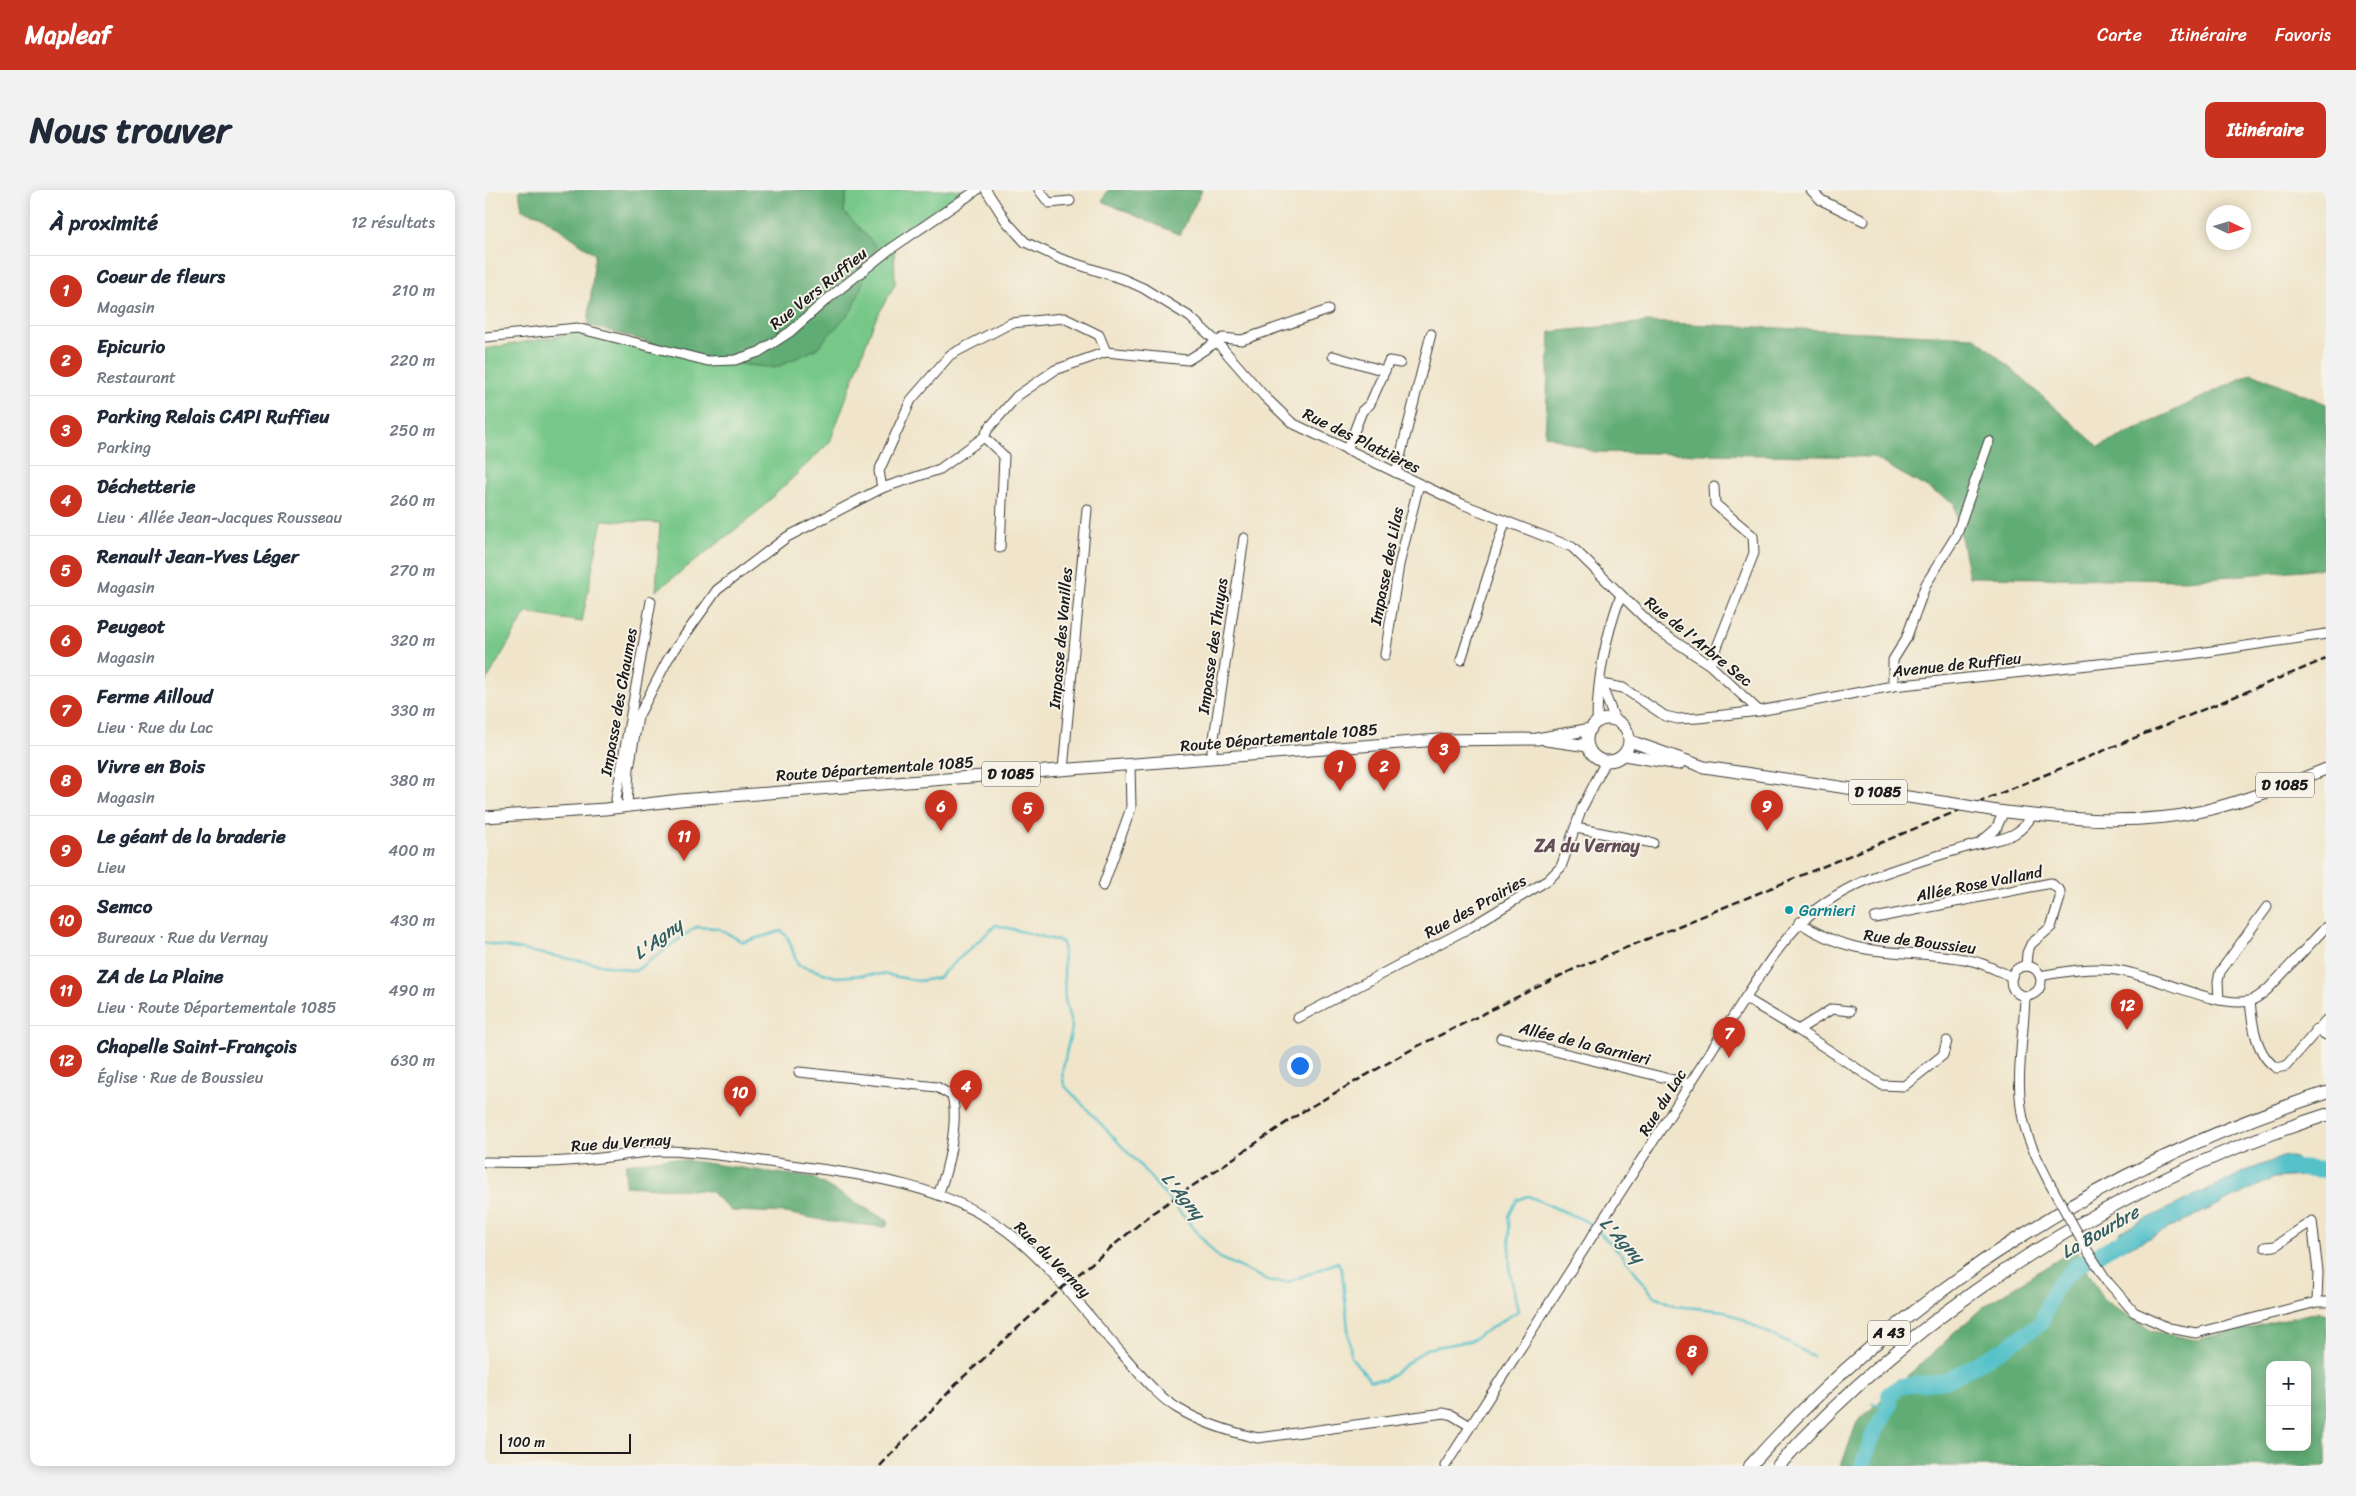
<!DOCTYPE html>
<html lang="fr">
<head>
<meta charset="utf-8">
<style>
	:root { --surface:#fff; --page:#f2f2f3; --text:#1f2937; --muted:#747a83; --line:#e0e1e3; --accent:#c8321e }
	body { margin:0; font-family:Sriracha,sans-serif; background:var(--page); color:var(--text) }
	.controls { position:absolute; right:15px; bottom:15px; display:grid; overflow:hidden; border-radius:10px; box-shadow:0 2px 12px #0003 }
	.controls button { width:45px; height:45px; display:grid; place-items:center; padding:0; border:0; border-bottom:1px solid var(--line); background:var(--surface); color:var(--text); font:25px sans-serif }
	.compass { position:absolute; left:1721px; top:15px; width:45px; height:45px; border-radius:50%; background:var(--surface); box-shadow:0 2px 12px #0003; rotate:94deg }
	.scale { position:absolute; left:15px; bottom:12px; width:131px; box-sizing:border-box; padding-left:5px; border:2px solid #1c1c1c; border-top:0; font-size:14px; line-height:18px; white-space:nowrap; color:#1c1c1c; -webkit-text-stroke:4px #f7f3e8; paint-order:stroke }
	.you { position:absolute; left:814px; top:875px; width:18px; height:18px; margin:-12px; border:4px solid #fff; border-radius:50%; background:#1a73e8; box-shadow:0 0 0 8px #1a73e833 }
	.badge { display:grid; place-items:center; width:32px; height:32px; border-radius:50%; background:var(--accent); color:#fff; font-size:16px; font-weight:700 }
	.pin { position:absolute; translate:-50% -41px; filter:drop-shadow(0 1px 2px #0008) }
	.pin::after { content:''; position:absolute; top:26px; width:18px; height:15px; background:inherit; clip-path:polygon(0 0,100% 0,50% 100%) }
	.list { margin:0; padding:0; list-style:none }
	h2 { display:flex; justify-content:space-between; align-items:center; height:65px; margin:0; padding:0 20px; font-size:21px }
	h2 small { font-size:16px; font-weight:400; color:var(--muted) }
	.list li { display:grid; grid-template-columns:32px 1fr auto; gap:15px; align-items:center; box-sizing:border-box; height:70px; padding:0 20px; border-top:1px solid var(--line) }
	.list b { display:block; font-size:19px; white-space:nowrap }
	.list p { margin:0; font-size:16px; white-space:nowrap; color:var(--muted) }
	.list em { font-size:16px; font-style:normal; color:var(--muted) }
	.map { position:relative; flex:none; width:1841px; height:1276px; overflow:hidden; border-radius:10px }
	header { display:flex; align-items:center; gap:30px; box-sizing:border-box; height:70px; padding:0 25px; background:var(--accent); color:#fff }
	header strong { font-size:24px }
	nav { display:flex; gap:28px; margin-inline-start:auto; font-size:18px }
	.intro { display:flex; align-items:center; justify-content:space-between; box-sizing:border-box; height:120px; padding:0 30px }
	h1 { margin:0; font-size:35px }
	.button { padding:12px 22px; border-radius:10px; background:var(--accent); color:#fff; font-size:18px; font-weight:700 }
	main { display:flex; gap:30px; padding:0 30px }
	aside { flex:1; background:var(--surface); border-radius:10px; box-shadow:0 2px 12px #0003 }
	.map>svg:first-child { display:block }
	.green { fill:#76c788; stroke:#497252 }
	.forest { fill:#60ac74; stroke:#3e6448; fill-rule:evenodd }
	.water { fill:#54c1c9; stroke:#386e72 }
	.lines { fill:none; stroke-linecap:round; stroke-linejoin:round }
	.stream { stroke:#54c1c9; stroke-width:2.5 }
	.river { stroke:#54c1c9; stroke-width:16 }
	.minor-casing { stroke:#3c3a36; stroke-width:11 }
	.major-casing { stroke:#3c3a36; stroke-width:13 }
	.highway-casing { stroke:#3c3a36; stroke-width:14 }
	.minor { stroke:#fff; stroke-width:9 }
	.major { stroke:#fff; stroke-width:11 }
	.highway { stroke:#fff; stroke-width:12 }
	.rail { stroke:#1c1c1c; stroke-width:2.5; stroke-dasharray:8 4; stroke-linecap:butt }
	.minor-bridge-casing { stroke:#3c3a36; stroke-width:11; stroke-linecap:butt }
	.major-bridge-casing { stroke:#3c3a36; stroke-width:13; stroke-linecap:butt }
	.minor-bridge { stroke:#fff; stroke-width:9 }
	.major-bridge { stroke:#fff; stroke-width:11 }
	.culture-dot { fill:#0f9aa8; stroke:#f7f3e8; stroke-width:2 }
	.labels { text-anchor:middle; stroke-width:4; stroke-linejoin:round; paint-order:stroke }
	.shield { fill:#f7f3e8; stroke:#5e5c59; stroke-width:1 }
	.shield-label { font-size:15px; font-weight:bold; fill:#1c1c1c }
	.street-label { font-size:16px; fill:#1c1c1c; stroke:#f7f3e8 }
	.culture-label { font-size:16px; fill:#0d838f; stroke:#f7f3e8; text-anchor:start }
	.neighbourhood-label { font-size:18px; font-weight:bold; fill:#634e58; stroke:#f7f3e8 }
	.water-label { font-size:18px; font-style:italic; fill:#325e61; stroke:#f7f3e8 }
</style>
</head>
<body>
<header>
<strong>Mapleaf</strong>
<nav><a>Carte</a><a>Itinéraire</a><a>Favoris</a></nav>
</header>
<div class="intro"><h1>Nous trouver</h1><a class="button">Itinéraire</a></div>
<main>
<aside>
<h2>À proximité<small>12 résultats</small></h2>
<ul class="list">
<li><span class="badge">1</span><div><b>Coeur de fleurs</b><p>Magasin</p></div><em>210 m</em></li>
<li><span class="badge">2</span><div><b>Epicurio</b><p>Restaurant</p></div><em>220 m</em></li>
<li><span class="badge">3</span><div><b>Parking Relais CAPI Ruffieu</b><p>Parking</p></div><em>250 m</em></li>
<li><span class="badge">4</span><div><b>Déchetterie</b><p>Lieu · Allée Jean-Jacques Rousseau</p></div><em>260 m</em></li>
<li><span class="badge">5</span><div><b>Renault Jean-Yves Léger</b><p>Magasin</p></div><em>270 m</em></li>
<li><span class="badge">6</span><div><b>Peugeot</b><p>Magasin</p></div><em>320 m</em></li>
<li><span class="badge">7</span><div><b>Ferme Ailloud</b><p>Lieu · Rue du Lac</p></div><em>330 m</em></li>
<li><span class="badge">8</span><div><b>Vivre en Bois</b><p>Magasin</p></div><em>380 m</em></li>
<li><span class="badge">9</span><div><b>Le géant de la braderie</b><p>Lieu</p></div><em>400 m</em></li>
<li><span class="badge">10</span><div><b>Semco</b><p>Bureaux · Rue du Vernay</p></div><em>430 m</em></li>
<li><span class="badge">11</span><div><b>ZA de La Plaine</b><p>Lieu · Route Départementale 1085</p></div><em>490 m</em></li>
<li><span class="badge">12</span><div><b>Chapelle Saint-François</b><p>Église · Rue de Boussieu</p></div><em>630 m</em></li>
</ul>
</aside>
<div class="map">
<svg width="1841" height="1276" viewBox="0 0 1841 1276">
	<rect width="100%" height="100%" fill="#f7f3e8"/>
	<filter id="ink" filterUnits="userSpaceOnUse"><feTurbulence type="fractalNoise" baseFrequency=".02" numOctaves="2"/><feDisplacementMap in="SourceGraphic" scale="10" xChannelSelector="R" yChannelSelector="G"/><feConvolveMatrix kernelMatrix="1 2 1 2 8 2 1 2 1" color-interpolation-filters="sRGB"/></filter>
	<filter id="wash" filterUnits="userSpaceOnUse"><feTurbulence type="fractalNoise" baseFrequency=".0096" numOctaves="4" result="noise"/><feDisplacementMap in="SourceGraphic" scale="20" xChannelSelector="R" yChannelSelector="G"/><feGaussianBlur stdDeviation="1.12" result="paint"/><feColorMatrix in="noise" values="0 0 0 0 0 0 0 0 0 0 0 0 0 0 0 0 0 1.4 0 .05"/><feComposite in="paint" operator="in"/></filter>
	<g filter="url(#wash)">
		<rect width="100%" height="100%" fill="#f0e5cb"/>
		<polygon class="green" points="362,0 493,0 409,55 410,94 389,132 345,252 269,325 171,401 175,333 117,330 97,432 41,423 0,493 0,159 92,143 181,156 390,56 358,22"/>
		<g class="forest">
			<polygon points="34,0 362,0 359,22 391,56 368,119 331,159 290,178 235,172 103,135 110,64 55,25 37,20"/>
			<polygon points="623,0 717,0 695,45 617,11"/>
			<polygon points="1162,132 1490,147 1614,257 1767,183 1841,214 1841,378 1700,390 1484,387 1469,313 1387,267 1110,262 1060,245 1065,142"/>
			<polygon points="184,968 328,988 403,1031 401,1037 347,1032 301,1023 246,1021 225,1001 140,996 141,974"/>
			<path d="M1591,1058L1618,1109L1667,1141L1711,1150L1832,1122L1841,1124V1276H1356L1372,1232L1498,1117ZM1785,1175H1822V1257H1785Z"/>
		</g>
		<polygon class="water" points="1800,966 1810,968 1819,975 1818,986 1789,988 1643,1058 1634,1042 1761,981"/>
		<g class="lines">
			<g class="stream">
				<polyline points="0,753 150,781 211,737 232,738 258,752 297,741 303,748 313,775 351,787 397,784 434,791 453,788 511,735 578,752 580,810 587,838 577,882 579,895 653,973 733,1067 787,1092 803,1092 853,1072 857,1081 866,1167 885,1190 900,1190 941,1159 985,1151 1033,1121 1025,1083 1024,1026 1032,1010 1043,1006 1103,1032 1135,1062 1168,1105 1190,1116 1240,1121 1328,1166"/>
				<polyline points="1387,1214 1405,1215"/>
			</g>
			<g class="river">
				<polyline points="1796,977 1841,980"/>
				<polyline points="1377,1276 1388,1245 1405,1215 1404,1204 1416,1196 1461,1191 1520,1158 1556,1133 1569,1099 1590,1077 1657,1040"/>
			</g>
		</g>
	</g>
	<g filter="url(#ink)">
		<g class="lines">
			<defs>
				<g id="minor">
					<polyline points="501,0 521,31 540,52 576,69 638,89 658,98 705,127 732,152 779,206 807,233 977,314 1087,357 1170,438 1225,475 1274,521"/>
					<polyline points="554,0 564,13 585,11"/>
					<polyline points="1326,0 1336,10 1379,31"/>
					<polyline points="0,147 92,138 223,171 250,170 274,162 305,142 340,111 404,60 492,0"/>
					<polyline points="848,166 900,181"/>
					<polyline points="499,247 519,266 515,358"/>
					<polyline points="862,260 877,221 885,214 904,171 915,173"/>
					<polyline points="911,283 946,144"/>
					<polyline points="397,298 394,281 426,210 465,165 526,133 579,128 614,145 621,162"/>
					<polyline points="900,465 914,375 934,294"/>
					<polyline points="976,470 1020,332"/>
					<polyline points="1225,475 1269,363 1268,346 1230,314 1229,297"/>
					<polyline points="1116,494 1138,498 1180,526 1193,529 1213,528 1274,521 1408,496 1707,464 1841,444"/>
					<polyline points="1408,496 1408,470 1421,449 1441,394 1471,346 1504,251"/>
					<polyline points="1117,497 1130,530"/>
					<path d="M1112,532C1112,489 1121,445 1136,405"/>
					<polyline points="726,568 759,348"/>
					<polyline points="578,580 602,319"/>
					<polyline points="142,616 144,578 153,527 183,469 232,400 302,347 397,298 455,279 499,247 503,239 532,206 570,180 621,162 703,170 738,148 757,150 843,120"/>
					<polyline points="134,617 131,609 166,411"/>
					<polyline points="1091,638 1168,653"/>
					<polyline points="1496,652 1511,639 1519,621"/>
					<polyline points="618,696 646,618 645,575"/>
					<polyline points="1390,728 1566,693 1575,701 1575,708 1566,737 1546,754 1542,763 1541,776"/>
					<path d="M1314,732C1372,772 1420,757 1484,770C1499,773 1513,781 1527,787"/>
					<circle cx="1541" cy="791" r="15"/>
					<path d="M1555,786C1581,781 1605,777 1631,780C1670,785 1730,818 1764,811C1772,809 1777,804 1783,799L1841,737"/>
					<path d="M1540,806C1539,850 1528,894 1540,937C1545,957 1556,975 1565,994"/>
					<polyline points="1260,808 1313,840 1397,895 1419,896 1458,865 1462,851"/>
					<polyline points="1734,810 1733,791 1735,782 1782,717"/>
					<path d="M1765,811C1767,833 1771,866 1792,878L1801,876L1841,830"/>
					<polyline points="813,828 984,738 1063,690 1076,677 1097,618 1121,571"/>
					<polyline points="1831,839 1841,845"/>
					<polyline points="1313,840 1347,819 1365,821"/>
					<polyline points="1016,848 1206,894"/>
					<path d="M314,882L452,897L467,906C474,931 463,980 453,1005"/>
					<path d="M0,972C35,973 70,973 105,969C130,967 157,961 183,961C219,962 255,968 291,973C370,984 458,992 523,1042C565,1074 603,1126 639,1166C655,1184 671,1205 692,1218C717,1233 745,1242 773,1248L959,1223L967,1225L985,1236"/>
					<polyline points="1780,1057 1790,1056 1827,1031 1833,1082 1832,1112"/>
					<polyline points="1622,1091 1649,1122 1684,1138 1711,1143 1832,1112 1841,1112"/>
					<path d="M960,1276L1260,808C1301,746 1321,713 1394,685C1425,674 1457,664 1489,655C1501,652 1518,650 1529,644C1536,640 1544,632 1547,625"/>
				</g>
				<g id="major">
					<circle cx="1123" cy="550" r="21"/>
					<polyline points="1061,550 1103,556"/>
					<polyline points="1145,551 1219,577 1464,613"/>
					<polyline points="1139,565 1194,574"/>
					<path d="M1512,621C1580,629 1650,636 1718,621C1760,611 1801,595 1841,579"/>
					<polyline points="0,627 120,619 195,610 953,550 1052,549 1106,539"/>
				</g>
				<g id="highway">
					<path d="M1265,1276C1419,1103 1621,974 1841,903"/>
					<path d="M1293,1276C1436,1116 1637,990 1841,925"/>
				</g>
			</defs>
			<use href="#minor" class="minor-casing"/>
			<use href="#major" class="major-casing"/>
			<use href="#highway" class="highway-casing"/>
			<use href="#minor" class="minor"/>
			<use href="#major" class="major"/>
			<use href="#highway" class="highway"/>
			<polyline class="rail" points="395,1276 475,1190 578,1097 669,1022 820,920 931,857 1087,780 1841,469"/>
			<defs>
				<polyline id="minor-bridge" points="1565,994 1602,1060 1622,1091"/>
				<polyline id="major-bridge" points="1464,613 1512,621"/>
			</defs>
			<use href="#minor-bridge" class="minor-bridge-casing"/>
			<use href="#major-bridge" class="major-bridge-casing"/>
			<use href="#minor-bridge" class="minor-bridge"/>
			<use href="#major-bridge" class="major-bridge"/>
		</g>
	</g>
	<circle class="culture-dot" cx="1304" cy="720" r="5"/>
	<g class="labels">
		<g class="shield">
			<rect x="497" y="571.5" width="58" height="25" rx="4"/>
			<rect x="1771" y="582.5" width="58" height="25" rx="4"/>
			<rect x="1364" y="589.5" width="58" height="25" rx="4"/>
			<rect x="1383" y="1130.5" width="42" height="25" rx="4"/>
		</g>
		<g class="shield-label">
			<text x="526" y="589">D 1085</text>
			<text x="1800" y="600">D 1085</text>
			<text x="1393" y="607">D 1085</text>
			<text x="1404" y="1148">A 43</text>
		</g>
		<g class="street-label">
			<text transform="translate(333 98) rotate(-39)" y="6">Rue Vers Ruffieu</text>
			<text transform="translate(877 250) rotate(26)" y="6">Rue des Plattières</text>
			<text transform="translate(901 376) rotate(-79)" y="6">Impasse des Lilas</text>
			<text transform="translate(575 448) rotate(-85)" y="6">Impasse des Vanilles</text>
			<text transform="translate(1214 451) rotate(39)" y="6">Rue de l'Arbre Sec</text>
			<text transform="translate(727 456) rotate(-82)" y="6">Impasse des Thuyas</text>
			<text transform="translate(1472 474) rotate(-6)" y="6">Avenue de Ruffieu</text>
			<text transform="translate(133 512) rotate(-80)" y="6">Impasse des Chaumes</text>
			<text transform="translate(794 547) rotate(-5)" y="6">Route Départementale 1085</text>
			<text transform="translate(390 578) rotate(-4)" y="6">Route Départementale 1085</text>
			<text transform="translate(1494 693) rotate(-11)" y="6">Allée Rose Valland</text>
			<text transform="translate(990 716) rotate(-29)" y="6">Rue des Prairies</text>
			<text transform="translate(1435 751) rotate(7)" y="6">Rue de Boussieu</text>
			<text transform="translate(1100 853) rotate(14)" y="6">Allée de la Garnieri</text>
			<text transform="translate(1177 912) rotate(-58)" y="6">Rue du Lac</text>
			<text transform="translate(136 952) rotate(-4)" y="6">Rue du Vernay</text>
			<text transform="translate(568 1069) rotate(45)" y="6">Rue du Vernay</text>
		</g>
		<g class="culture-label">
			<text x="1314" y="726">Garnieri</text>
		</g>
		<g class="neighbourhood-label">
			<text x="1102" y="662">ZA du Vernay</text>
		</g>
		<g class="water-label">
			<text transform="translate(173 749) rotate(-36)" y="6">L'Agny</text>
			<text transform="translate(698 1006) rotate(50)" y="6">L'Agny</text>
			<text transform="translate(1615 1042) rotate(-30)" y="6">La Bourbre</text>
			<text transform="translate(1137 1050) rotate(47)" y="6">L'Agny</text>
		</g>
	</g>
</svg>
<div class="controls">
<button>+</button>
<button>−</button>
</div>
<svg class="compass" viewBox="-18 -18 36 36"><path d="M0-13l5 13h-10z" fill="#e53935"/><path d="M0 13l5-13h-10z" fill="#747a83"/></svg>
<div class="scale">100 m</div>
<div class="you"></div>
<div class="pin badge" style="left:855px;top:601px">1</div>
<div class="pin badge" style="left:899px;top:601px">2</div>
<div class="pin badge" style="left:959px;top:584px">3</div>
<div class="pin badge" style="left:481px;top:921px">4</div>
<div class="pin badge" style="left:543px;top:643px">5</div>
<div class="pin badge" style="left:456px;top:641px">6</div>
<div class="pin badge" style="left:1244px;top:868px">7</div>
<div class="pin badge" style="left:1207px;top:1186px">8</div>
<div class="pin badge" style="left:1282px;top:641px">9</div>
<div class="pin badge" style="left:255px;top:927px">10</div>
<div class="pin badge" style="left:199px;top:671px">11</div>
<div class="pin badge" style="left:1642px;top:840px">12</div>
</div>
</main>
</body>
</html>
